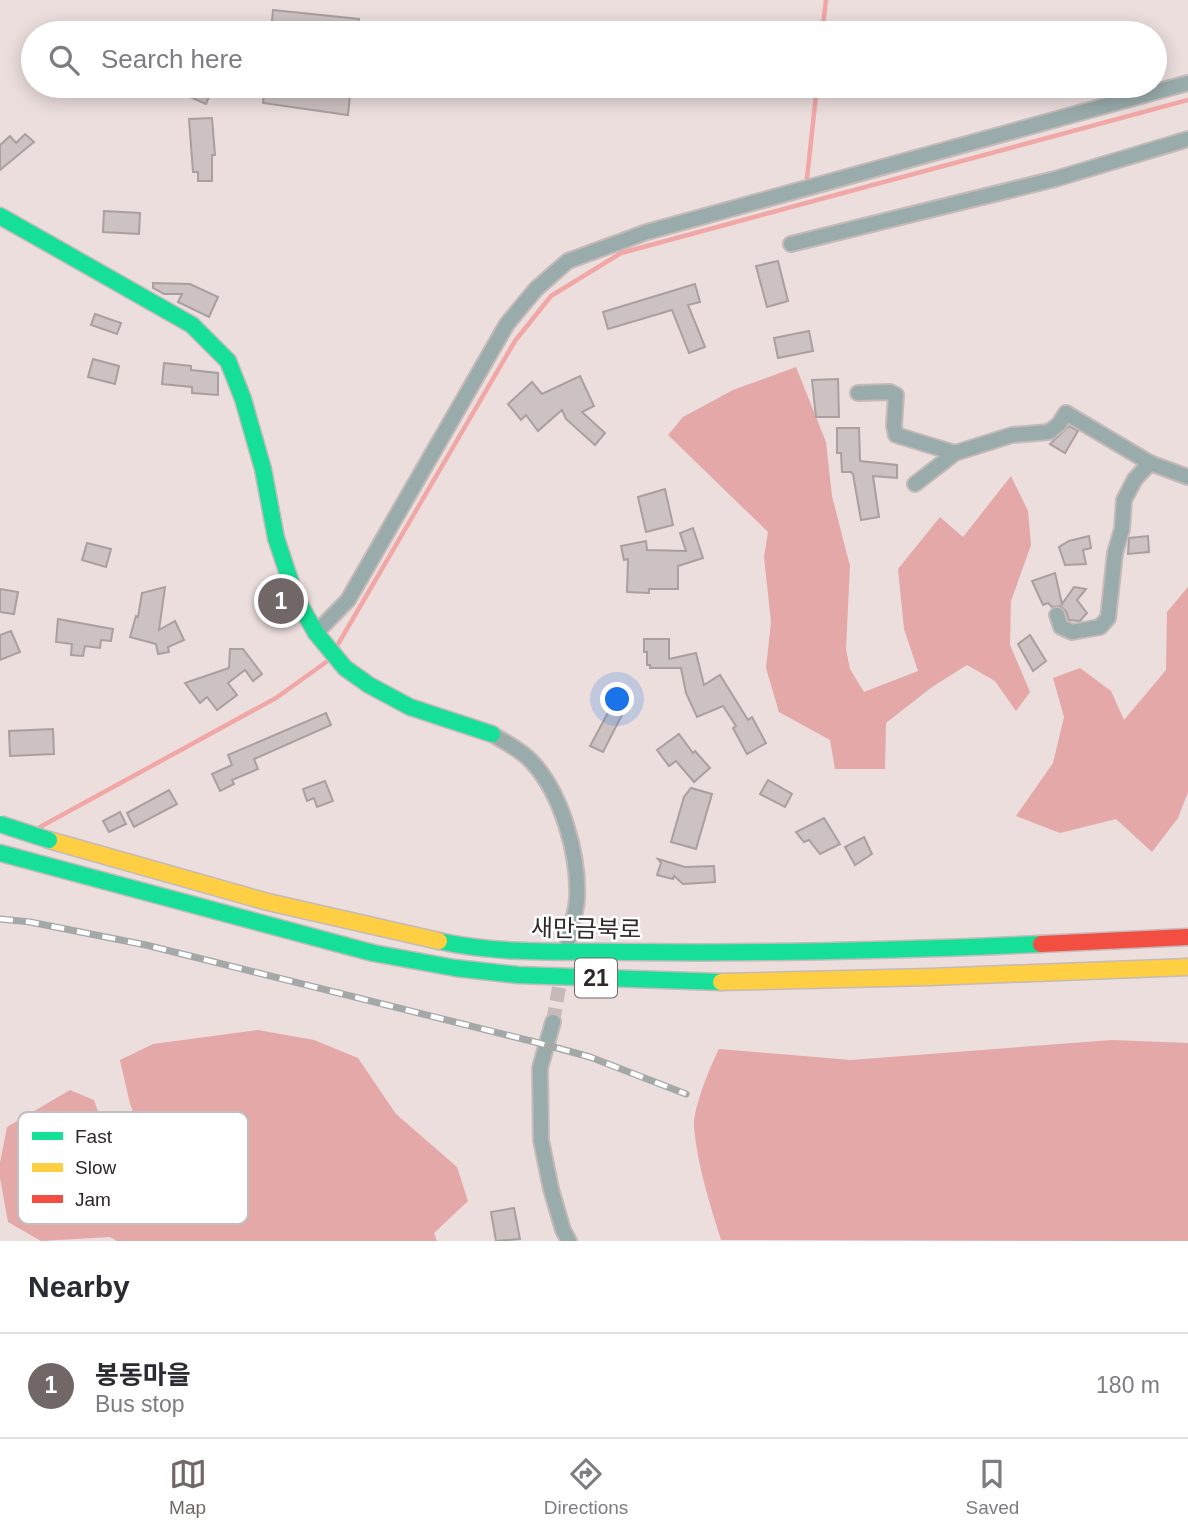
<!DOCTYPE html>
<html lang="en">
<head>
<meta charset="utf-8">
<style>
	:root { --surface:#fff; --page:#f2f2f3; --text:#2b2b33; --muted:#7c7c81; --line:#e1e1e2; --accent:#716767 }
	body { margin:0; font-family:Arial,"Noto Sans KR",sans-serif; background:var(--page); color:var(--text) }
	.you { position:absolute; left:618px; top:700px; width:24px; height:24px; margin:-18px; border:5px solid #fff; border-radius:50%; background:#1a73e8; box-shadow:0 0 0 10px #1a73e833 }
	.badge { display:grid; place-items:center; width:46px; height:46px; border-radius:50%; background:var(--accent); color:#fff; font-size:23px; font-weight:700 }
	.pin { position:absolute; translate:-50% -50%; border:4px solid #fff; box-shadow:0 2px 7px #0006 }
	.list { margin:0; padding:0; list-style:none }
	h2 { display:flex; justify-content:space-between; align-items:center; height:91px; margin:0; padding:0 28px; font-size:30px }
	h2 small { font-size:23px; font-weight:400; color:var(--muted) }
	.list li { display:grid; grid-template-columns:46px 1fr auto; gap:21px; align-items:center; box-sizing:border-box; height:105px; padding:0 28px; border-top:2px solid var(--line) }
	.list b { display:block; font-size:26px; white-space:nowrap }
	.list p { margin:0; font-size:23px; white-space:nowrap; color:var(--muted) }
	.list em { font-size:23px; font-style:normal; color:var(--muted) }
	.icon { flex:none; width:38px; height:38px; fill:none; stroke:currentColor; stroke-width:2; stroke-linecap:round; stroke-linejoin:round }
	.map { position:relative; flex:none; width:1188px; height:1241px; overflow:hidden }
	.search { position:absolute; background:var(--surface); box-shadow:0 4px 18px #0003; left:21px; right:21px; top:21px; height:77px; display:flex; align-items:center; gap:18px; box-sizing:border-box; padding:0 24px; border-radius:38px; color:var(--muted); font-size:26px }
	.sheet { height:196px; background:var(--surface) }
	nav { display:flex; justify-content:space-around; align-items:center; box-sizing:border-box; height:98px; border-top:2px solid var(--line); background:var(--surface); font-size:19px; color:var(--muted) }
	nav a { display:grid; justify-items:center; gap:4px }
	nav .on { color:var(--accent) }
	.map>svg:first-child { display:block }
	.forest { fill:#e3a8a7 }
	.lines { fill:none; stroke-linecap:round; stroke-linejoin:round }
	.stream { stroke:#f1a7a6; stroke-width:4.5 }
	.building { fill:#cdc2c2; stroke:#aa9f9f; stroke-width:2 }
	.street-tunnel { stroke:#c6b9b9; stroke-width:14; stroke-dasharray:14 7; stroke-linecap:butt }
	.street-casing { stroke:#c5bab9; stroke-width:18 }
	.fast-casing { stroke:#c5bab9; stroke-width:19 }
	.slow-casing { stroke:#c5bab9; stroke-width:19 }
	.jam-casing { stroke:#c5bab9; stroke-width:19 }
	.street { stroke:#99abab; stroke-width:14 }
	.fast { stroke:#16e098; stroke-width:16 }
	.slow { stroke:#ffcf43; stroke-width:16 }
	.jam { stroke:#f24e42; stroke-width:16 }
	.rail-casing { stroke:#a4a8a7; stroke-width:7 }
	.rail { stroke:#fff; stroke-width:4.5; stroke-dasharray:13; stroke-linecap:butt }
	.fast-bridge-casing { stroke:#c5bab9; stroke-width:19; stroke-linecap:butt }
	.fast-bridge { stroke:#16e098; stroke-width:16 }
	.labels { text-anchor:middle; stroke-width:5; stroke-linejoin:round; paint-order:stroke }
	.shield { fill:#fff; stroke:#6e6868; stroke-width:2 }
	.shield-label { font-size:23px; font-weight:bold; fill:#302727 }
	.street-label { font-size:24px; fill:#302727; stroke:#fff }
	.key { fill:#fff; stroke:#c1bebe; stroke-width:2 }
	.key-label { font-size:19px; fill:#302727 }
</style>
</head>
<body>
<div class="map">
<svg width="1188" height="1241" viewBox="0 0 1188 1241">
	<rect width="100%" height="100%" fill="#ebdedd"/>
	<g class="forest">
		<polygon points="796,367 826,442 832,496 850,566 846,649 850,669 864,692 918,671 904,629 898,569 940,517 963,537 1011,476 1028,511 1031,545 1011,601 1010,645 1030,692 1016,711 995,681 967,665 932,687 886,723 885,769 835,769 830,740 779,712 766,668 771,622 764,557 768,532 668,435 683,417 733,390"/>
		<polygon points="1188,587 1188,792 1178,818 1152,852 1116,819 1060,833 1016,816 1053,763 1064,717 1053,678 1080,668 1111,691 1124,720 1166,670 1167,612"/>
		<polygon points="258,1030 314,1040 358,1058 396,1114 457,1167 468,1201 434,1233 437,1241 117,1241 110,1237 41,1241 8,1222 0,1178 0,1163 7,1127 70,1090 94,1100 114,1158 145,1195 166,1200 176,1181 147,1147 130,1104 120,1060 153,1044"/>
		<path d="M1112,1040L1188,1043V1241L721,1240C710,1205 697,1164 694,1127C693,1108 710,1067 719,1049L851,1060Z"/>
	</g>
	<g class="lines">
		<g class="stream">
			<polyline points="822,33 826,0"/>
			<polyline points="807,178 817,86"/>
			<polyline points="337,646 515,341 551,296 621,253 1188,100"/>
			<polyline points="40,827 276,698 329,660"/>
		</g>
	</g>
	<g class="building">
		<polygon points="273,10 359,19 358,33 271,32"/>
		<polygon points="187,86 201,86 212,90 206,104 183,94"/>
		<polygon points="265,86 283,86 350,95 348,115 263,103"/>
		<polygon points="212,118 215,155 212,155 212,181 198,181 198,172 193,172 189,119"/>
		<polygon points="25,134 34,142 0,170 0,145 10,136 16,143"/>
		<polygon points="104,211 140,213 139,234 103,232"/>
		<polygon points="778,261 788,301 767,307 756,266"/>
		<polygon points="153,283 190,284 218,297 209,317 178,302 182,294 164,294 153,288"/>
		<polygon points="695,284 700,302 688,305 705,347 689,353 672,310 608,329 603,312"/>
		<polygon points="95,314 121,323 117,334 91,325"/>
		<polygon points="809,331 813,351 778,358 774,338"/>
		<polygon points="93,359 119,366 115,384 88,377"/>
		<polygon points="164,363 191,366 191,370 218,373 218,395 192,393 192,387 162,384"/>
		<polygon points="580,376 594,406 582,412 605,433 595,445 566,419 562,410 538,431 526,415 521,420 508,404 532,382 542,394"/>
		<polygon points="838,379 839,417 816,417 812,380"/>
		<polygon points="1069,426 1078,431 1065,453 1050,444"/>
		<polygon points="837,428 859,428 860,461 897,465 897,478 873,476 879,517 861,520 853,474 851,472 842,472 841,453 837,453"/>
		<polygon points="665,489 673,525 646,532 638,497"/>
		<polygon points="693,528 703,558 678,566 678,589 649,589 649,593 627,592 628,559 624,560 621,546 646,541 647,550 686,551 680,533"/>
		<polygon points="1089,536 1091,548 1083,550 1086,564 1065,565 1059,547 1069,541"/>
		<polygon points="1148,536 1149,552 1128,554 1129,538"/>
		<polygon points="87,543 111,549 106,567 82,560"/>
		<polygon points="1055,573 1062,604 1074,587 1086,589 1077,600 1087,613 1080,621 1069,620 1066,611 1060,606 1052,607 1048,603 1043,605 1032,581"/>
		<polygon points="165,587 159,630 175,621 184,640 168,647 169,652 158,654 156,644 130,637 136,616 138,617 142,593"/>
		<polygon points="0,589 18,592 14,614 0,612"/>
		<polygon points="58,619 113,629 111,641 101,640 100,648 85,646 83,656 71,655 72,644 56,642"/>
		<polygon points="11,631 20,652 0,660 0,635"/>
		<polygon points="1030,635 1046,661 1033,671 1018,644"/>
		<polygon points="644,639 669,639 669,659 696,653 704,685 720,675 748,720 752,717 766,743 747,754 733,728 736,726 723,706 697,717 686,693 681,668 650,668 650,665 647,665 647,652 644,652"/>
		<polygon points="230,649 243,649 262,674 253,681 245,670 228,683 237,695 217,710 207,697 200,703 185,683 229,668"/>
		<polygon points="611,707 623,713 603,752 590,746"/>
		<polygon points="326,713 331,725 254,759 258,769 232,780 234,784 220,791 212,774 232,765 228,755"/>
		<polygon points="53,729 54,754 10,756 9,731"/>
		<polygon points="679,734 693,753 695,751 710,768 694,782 676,761 669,766 657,750"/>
		<polygon points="768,780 792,794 785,807 760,794"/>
		<polygon points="325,781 333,801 317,807 314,798 307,801 303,789"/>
		<polygon points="691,788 712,794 696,849 671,842 684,797"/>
		<polygon points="169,790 177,804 134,827 127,813"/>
		<polygon points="120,812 126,824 109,832 103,821"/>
		<polygon points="824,818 840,844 820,854 809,840 804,842 796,832"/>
		<polygon points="864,837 872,854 855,865 845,847"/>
		<polygon points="658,859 685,867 714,866 715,882 683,884 674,876 673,879 657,875 661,863"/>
		<polygon points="514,1208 520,1239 496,1241 491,1212"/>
	</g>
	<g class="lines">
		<polyline class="street-tunnel" points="553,1022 562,970"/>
		<defs>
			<g id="street">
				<polyline points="791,244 1055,179 1188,139"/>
				<polyline points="858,393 890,392 896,395 894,426 896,435 955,453"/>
				<polyline points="915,484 955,453 1012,435 1049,432 1059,424 1066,413 1150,463 1188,477"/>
				<polyline points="1057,615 1061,627 1072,632 1100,627 1108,618 1115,553 1122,529 1124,500 1135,479 1150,463"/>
				<polyline points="316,633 348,600 507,324 536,289 568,261 647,232 1188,83"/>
				<path d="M492,734C504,742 522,750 532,762C562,794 579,855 577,899C576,913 571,928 568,941"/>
				<polyline points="553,1022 540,1068 541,1140 551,1189 563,1230 569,1241"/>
			</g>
			<g id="fast">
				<polyline points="0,216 192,325 228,361 243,399 263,469 276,538 296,598 316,633 345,668 369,685 410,707 492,734"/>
				<polyline points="0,853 373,953 455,968 518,975 721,982"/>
				<path d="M439,941C501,955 567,951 630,952C767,954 904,950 1041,944"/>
			</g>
			<g id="slow">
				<polyline points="49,840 268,902 439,941"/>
				<polyline points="721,982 929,977 1188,967"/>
			</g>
			<polyline id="jam" points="1041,944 1188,937"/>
		</defs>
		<use href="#street" class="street-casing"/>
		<use href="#fast" class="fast-casing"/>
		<use href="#slow" class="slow-casing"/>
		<use href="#jam" class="jam-casing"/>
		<use href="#street" class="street"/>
		<use href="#fast" class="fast"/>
		<use href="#slow" class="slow"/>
		<use href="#jam" class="jam"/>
		<defs>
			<polyline id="rail" points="0,919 30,922 146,945 539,1043 590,1057 686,1094"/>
		</defs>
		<use href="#rail" class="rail-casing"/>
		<use href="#rail" class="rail"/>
		<defs>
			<polyline id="fast-bridge" points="0,824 49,840"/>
		</defs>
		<use href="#fast-bridge" class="fast-bridge-casing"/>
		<use href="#fast-bridge" class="fast-bridge"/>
	</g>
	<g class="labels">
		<rect class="shield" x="575" y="958.5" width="42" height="39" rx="5"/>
		<g class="shield-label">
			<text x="596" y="986">21</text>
		</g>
		<g class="street-label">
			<text transform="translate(586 929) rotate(1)" y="8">새만금북로</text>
		</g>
	</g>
	<rect x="18" y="1112" width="230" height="112" rx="10" class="key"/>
	<rect x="32" y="1132" width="31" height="8" fill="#16e098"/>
	<rect x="32" y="1163" width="31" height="9" fill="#ffcf43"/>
	<rect x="32" y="1195" width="31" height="8" fill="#f24e42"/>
	<g class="key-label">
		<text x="75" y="1143">Fast</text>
		<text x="75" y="1174">Slow</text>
		<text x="75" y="1206">Jam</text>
	</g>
</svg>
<div class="you"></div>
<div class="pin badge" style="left:281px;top:601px">1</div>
<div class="search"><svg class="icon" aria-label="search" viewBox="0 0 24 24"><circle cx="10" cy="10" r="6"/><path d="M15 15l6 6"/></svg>Search here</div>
</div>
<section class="sheet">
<h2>Nearby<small></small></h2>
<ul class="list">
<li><span class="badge">1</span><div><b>봉동마을</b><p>Bus stop</p></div><em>180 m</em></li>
</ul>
</section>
<nav>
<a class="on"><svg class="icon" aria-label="map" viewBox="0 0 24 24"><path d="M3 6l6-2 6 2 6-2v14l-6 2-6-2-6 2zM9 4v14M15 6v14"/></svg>Map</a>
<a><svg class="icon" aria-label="directions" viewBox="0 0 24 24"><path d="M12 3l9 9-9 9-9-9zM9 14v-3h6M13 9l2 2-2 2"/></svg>Directions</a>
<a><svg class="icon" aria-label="saved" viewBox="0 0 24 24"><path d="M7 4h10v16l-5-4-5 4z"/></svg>Saved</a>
</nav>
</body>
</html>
